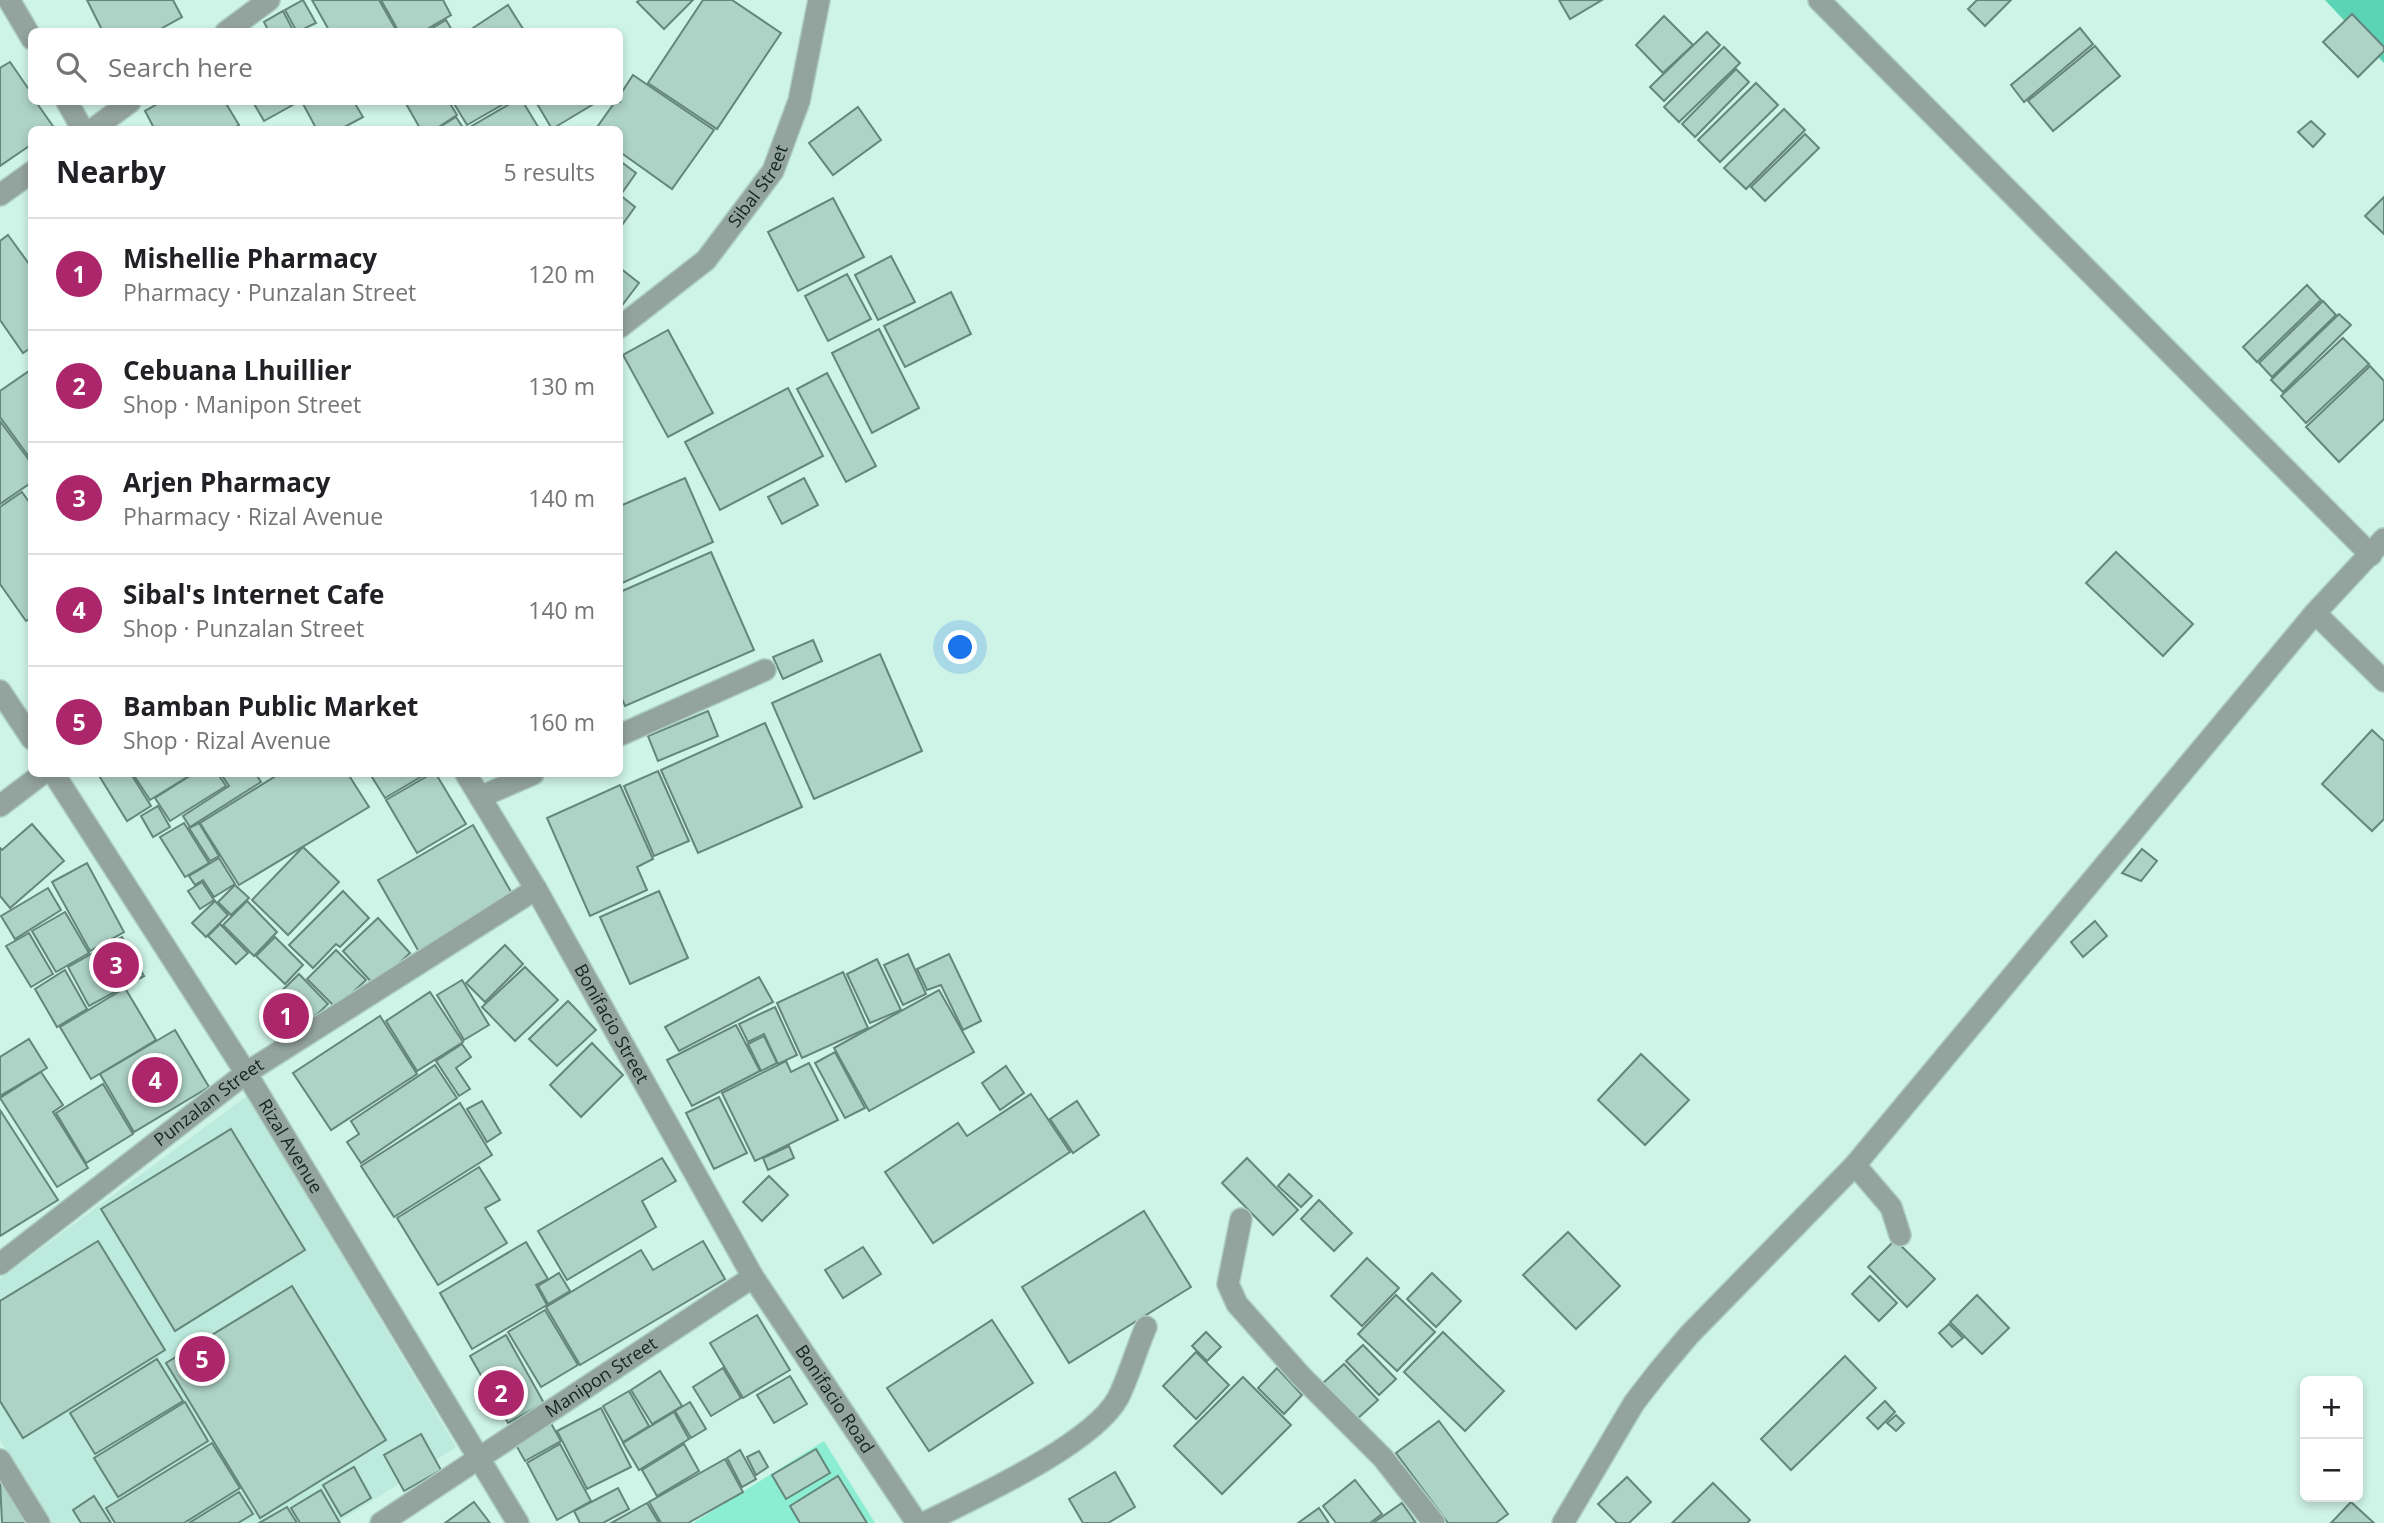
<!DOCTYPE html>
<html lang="en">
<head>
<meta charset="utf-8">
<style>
	:root { --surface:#fff; --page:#f2f2f2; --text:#202124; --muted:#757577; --line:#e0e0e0; --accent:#ac266c }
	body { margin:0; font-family:"Open Sans",sans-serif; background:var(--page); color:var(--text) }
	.controls { position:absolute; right:21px; bottom:21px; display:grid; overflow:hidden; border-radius:10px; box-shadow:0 4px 10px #0003 }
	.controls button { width:63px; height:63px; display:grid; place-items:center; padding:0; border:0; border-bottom:2px solid var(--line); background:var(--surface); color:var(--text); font:35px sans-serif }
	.you { position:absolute; left:961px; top:648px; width:24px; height:24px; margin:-18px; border:5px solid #fff; border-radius:50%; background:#1a73e8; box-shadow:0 0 0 10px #1a73e833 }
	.badge { display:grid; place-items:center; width:46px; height:46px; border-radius:50%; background:var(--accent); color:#fff; font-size:23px; font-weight:700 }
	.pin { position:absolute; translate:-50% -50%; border:4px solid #fff; box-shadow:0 2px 7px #0006 }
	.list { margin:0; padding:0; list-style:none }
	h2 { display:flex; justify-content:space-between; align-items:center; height:91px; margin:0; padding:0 28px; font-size:30px }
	h2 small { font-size:23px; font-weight:400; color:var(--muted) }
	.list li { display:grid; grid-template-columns:46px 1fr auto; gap:21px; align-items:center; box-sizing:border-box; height:112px; padding:0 28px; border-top:2px solid var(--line) }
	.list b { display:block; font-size:26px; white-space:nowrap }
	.list p { margin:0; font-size:23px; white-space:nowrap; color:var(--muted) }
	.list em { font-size:23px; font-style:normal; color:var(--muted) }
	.icon { flex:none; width:38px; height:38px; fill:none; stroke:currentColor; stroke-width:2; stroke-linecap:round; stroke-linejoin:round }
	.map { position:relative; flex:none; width:2384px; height:1523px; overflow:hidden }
	.search { position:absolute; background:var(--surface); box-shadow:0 4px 10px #0003; left:28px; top:28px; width:595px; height:77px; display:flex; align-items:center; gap:18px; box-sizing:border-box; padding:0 24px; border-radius:10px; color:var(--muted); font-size:26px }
	.panel { position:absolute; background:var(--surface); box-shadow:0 4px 10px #0003; left:28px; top:126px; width:595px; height:651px; border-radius:10px }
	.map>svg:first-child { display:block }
	.built { fill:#bceadc }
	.green { fill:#8beed3 }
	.forest { fill:#5bd4b5 }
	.building { fill:#add2c6; stroke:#64867b; stroke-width:2 }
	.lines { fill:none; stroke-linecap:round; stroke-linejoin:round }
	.minor-casing { stroke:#adcec3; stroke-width:24 }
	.minor { stroke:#93a39e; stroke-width:21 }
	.labels { text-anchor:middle; stroke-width:5; stroke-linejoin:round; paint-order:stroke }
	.street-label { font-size:18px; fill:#16241f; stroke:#e1fff5 }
</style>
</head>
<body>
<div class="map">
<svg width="2384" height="1523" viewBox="0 0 2384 1523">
	<rect width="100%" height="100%" fill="#cef3e7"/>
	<polygon class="built" points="247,1096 456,1447 337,1523 51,1523 0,1440 0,1279"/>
	<polygon class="green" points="824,1441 875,1523 693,1523"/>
	<polygon class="forest" points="2325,0 2384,0 2384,63"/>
	<g class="building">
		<polygon points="87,0 173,0 182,17 155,32 103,32"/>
		<polygon points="303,0 316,23 297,32 285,10"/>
		<polygon points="312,0 379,0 395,28 389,32 330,32"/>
		<polygon points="381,0 443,0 451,15 422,32 399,32"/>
		<polygon points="640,0 693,0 664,29 637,2"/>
		<polygon points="703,0 732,0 781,33 717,129 648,83"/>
		<polygon points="1559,0 1602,0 1570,19"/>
		<polygon points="1977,0 2011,0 1985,26 1968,9"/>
		<polygon points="508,5 525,32 470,32 470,30"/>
		<polygon points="283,11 294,32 269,32 264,22"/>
		<polygon points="2352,14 2384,47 2384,51 2358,77 2323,42"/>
		<polygon points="1664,16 1693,45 1663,73 1636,45"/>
		<polygon points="446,20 453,32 426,32"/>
		<polygon points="2080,28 2093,44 2024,102 2011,85"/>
		<polygon points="1707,32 1720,45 1664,101 1650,87"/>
		<polygon points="2095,46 2120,76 2053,131 2028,101"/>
		<polygon points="1724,47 1740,63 1679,122 1664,107"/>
		<polygon points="10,62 32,94 32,102 36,102 55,129 32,130 32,144 0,166 0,68"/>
		<polygon points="1736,69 1749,82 1695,137 1682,124"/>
		<polygon points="633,75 714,130 672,189 620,152 620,130 595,130 615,102 620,102 620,95"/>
		<polygon points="1756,83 1778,105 1720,162 1698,140"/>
		<polygon points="161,102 225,102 239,125 232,130 155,130 145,111"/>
		<polygon points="253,102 298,102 264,121"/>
		<polygon points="302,102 354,102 363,117 339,130 317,130"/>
		<polygon points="405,102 449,102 457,115 434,130 421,130"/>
		<polygon points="453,102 507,102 467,125"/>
		<polygon points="513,102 523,102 540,130 465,130"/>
		<polygon points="536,102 597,102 552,129"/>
		<polygon points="858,107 881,140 833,175 809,143"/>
		<polygon points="1784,109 1805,130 1746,189 1724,168"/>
		<polygon points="456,117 464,129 435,130"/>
		<polygon points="2311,121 2325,134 2313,147 2298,132"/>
		<polygon points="1805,134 1819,148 1765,201 1751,187"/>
		<polygon points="620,161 636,173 622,193 620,191"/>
		<polygon points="620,195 635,207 620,228"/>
		<polygon points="2384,197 2384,234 2365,216"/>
		<polygon points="833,198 864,257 798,291 768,232"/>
		<polygon points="8,235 32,268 32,347 23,353 0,320 0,241"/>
		<polygon points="891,256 915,302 878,320 855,275"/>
		<polygon points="620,268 639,283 620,308"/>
		<polygon points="847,274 871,319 828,341 805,296"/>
		<polygon points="2307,285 2321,300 2257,362 2243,347"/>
		<polygon points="951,292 971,334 905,367 884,326"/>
		<polygon points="2323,301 2336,315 2272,377 2259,363"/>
		<polygon points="2339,314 2351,325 2283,392 2271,380"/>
		<polygon points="879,329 919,408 872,433 832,353"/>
		<polygon points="668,330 713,413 668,437 623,355"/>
		<polygon points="2343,338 2369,364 2306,423 2281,396"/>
		<polygon points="2370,366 2384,381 2384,419 2339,462 2306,427"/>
		<polygon points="32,369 32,461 0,417 0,391"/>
		<polygon points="827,373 876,466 846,482 797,389"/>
		<polygon points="788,388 823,456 720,510 685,442"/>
		<polygon points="0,421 32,464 32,482 0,504"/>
		<polygon points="685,478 713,542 620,584 620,506"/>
		<polygon points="804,478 818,505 782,524 768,497"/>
		<polygon points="22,492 32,506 32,617 26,621 0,584 0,507"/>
		<polygon points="711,552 754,650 625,706 620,694 620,592"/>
		<polygon points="2116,552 2193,624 2163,656 2086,583"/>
		<polygon points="813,640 822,661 783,679 773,657"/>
		<polygon points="880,654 922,751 814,799 772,703"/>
		<polygon points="708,711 718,736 658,761 648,736"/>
		<polygon points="765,723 802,807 698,853 661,770"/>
		<polygon points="2372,730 2384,741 2384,819 2372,831 2322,784"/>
		<polygon points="658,771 689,841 654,856 624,786"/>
		<polygon points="98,774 131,774 151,806 127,821"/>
		<polygon points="133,774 192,774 150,800"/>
		<polygon points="193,774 218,774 226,786 170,821 155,798"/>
		<polygon points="221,774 256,774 261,782 190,827 183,816 229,786"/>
		<polygon points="279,774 348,774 369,807 239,885 200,823"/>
		<polygon points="370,774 423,774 424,775 385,798"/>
		<polygon points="431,774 436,774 466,824 417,853 386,800"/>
		<polygon points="620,785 653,859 637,867 647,890 590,916 547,818"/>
		<polygon points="158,806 170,827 153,837 141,816"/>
		<polygon points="184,823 209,863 185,877 160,837"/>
		<polygon points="199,823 219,856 210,861 189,828"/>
		<polygon points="32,824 64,861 10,908 0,896 0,848 2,850"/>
		<polygon points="473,825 514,897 419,952 378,880"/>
		<polygon points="303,847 339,882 288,935 252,900"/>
		<polygon points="2142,849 2157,861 2141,881 2122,873"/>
		<polygon points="219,858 235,884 214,897 203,880 195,885 189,876"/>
		<polygon points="87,863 124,932 90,951 52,882"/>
		<polygon points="202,882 214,900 200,909 188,891"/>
		<polygon points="235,885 249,898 231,915 218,902"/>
		<polygon points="48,888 61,910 15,939 1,916"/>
		<polygon points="343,891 369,918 340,947 336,944 313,968 289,945"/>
		<polygon points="659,891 688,958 630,984 600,917"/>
		<polygon points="215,901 228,915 206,937 192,923"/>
		<polygon points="247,901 277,932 254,956 223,925"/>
		<polygon points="65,912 89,953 56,972 32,931"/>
		<polygon points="378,918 410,953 375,986 343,951"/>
		<polygon points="2095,921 2107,936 2083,957 2071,942"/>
		<polygon points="220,924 248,953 236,964 208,936"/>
		<polygon points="29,933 53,974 31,987 6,946"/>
		<polygon points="122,937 144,976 89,1006 68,967"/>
		<polygon points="275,937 303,965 285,984 256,956"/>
		<polygon points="505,945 523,964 485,1002 466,983"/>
		<polygon points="336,950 366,980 336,1008 307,979"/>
		<polygon points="908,954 926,994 903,1005 884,965"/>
		<polygon points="949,954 981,1021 963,1030 941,985 927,990 917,969"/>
		<polygon points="877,959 901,1010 870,1023 847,974"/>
		<polygon points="525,967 558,1000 515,1041 482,1007"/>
		<polygon points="65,970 87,1009 57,1027 35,989"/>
		<polygon points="843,972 868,1028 802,1058 777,1003"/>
		<polygon points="299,974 328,1004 293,1037 265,1007"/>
		<polygon points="759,977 773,1002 679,1051 665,1027"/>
		<polygon points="462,980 489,1025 464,1040 437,995"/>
		<polygon points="125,988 156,1040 91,1079 60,1027"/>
		<polygon points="939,990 974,1052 869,1111 834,1048"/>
		<polygon points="430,992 463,1042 417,1071 386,1021"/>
		<polygon points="568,1001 596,1030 557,1066 529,1039"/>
		<polygon points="775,1007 797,1055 778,1064 764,1034 748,1042 739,1024"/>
		<polygon points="380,1016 417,1074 331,1130 293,1073"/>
		<polygon points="736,1025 760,1071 692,1106 667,1060"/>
		<polygon points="175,1030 209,1087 134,1132 100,1074"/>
		<polygon points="764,1036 777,1063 761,1071 748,1044"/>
		<polygon points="29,1039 47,1068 0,1096 0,1057"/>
		<polygon points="592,1043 623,1075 581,1117 550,1085"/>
		<polygon points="462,1044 471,1057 456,1068 470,1089 459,1096 436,1061"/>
		<polygon points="835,1052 865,1108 845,1118 815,1063"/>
		<polygon points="1641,1054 1689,1100 1645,1145 1598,1100"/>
		<polygon points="786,1061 791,1072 809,1063 838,1120 755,1161 722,1093"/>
		<polygon points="435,1065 457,1098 361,1163 347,1142 359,1134 351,1121"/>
		<polygon points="1006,1066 1024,1093 1000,1110 982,1083"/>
		<polygon points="41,1072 63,1105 53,1112 88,1168 57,1187 0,1098"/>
		<polygon points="103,1084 133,1134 86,1163 56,1113"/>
		<polygon points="1031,1094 1070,1152 933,1243 885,1172 958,1123 967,1136"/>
		<polygon points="719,1097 747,1153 714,1169 686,1113"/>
		<polygon points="482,1101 501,1133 487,1142 467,1109"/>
		<polygon points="1077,1101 1099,1135 1073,1153 1050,1119"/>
		<polygon points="460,1103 492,1155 394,1217 361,1166"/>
		<polygon points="0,1110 58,1200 0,1236"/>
		<polygon points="231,1129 305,1250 175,1331 101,1209"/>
		<polygon points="789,1146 794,1158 768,1170 763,1158"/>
		<polygon points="662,1158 676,1181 642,1201 656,1227 567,1280 538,1231"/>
		<polygon points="1247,1158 1298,1210 1273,1235 1222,1183"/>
		<polygon points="479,1167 500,1200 485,1208 507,1243 438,1285 397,1218"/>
		<polygon points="1289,1174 1312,1196 1301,1207 1278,1186"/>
		<polygon points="769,1176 788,1195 762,1221 743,1202"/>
		<polygon points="1319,1200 1352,1233 1334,1251 1301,1219"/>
		<polygon points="1144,1211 1191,1287 1069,1363 1022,1287"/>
		<polygon points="1568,1232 1620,1286 1576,1329 1523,1275"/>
		<polygon points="1895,1240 1935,1279 1907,1307 1868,1267"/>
		<polygon points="98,1241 165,1350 23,1438 0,1401 0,1301"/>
		<polygon points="703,1241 725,1279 580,1365 546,1307 641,1250 653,1270"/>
		<polygon points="526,1242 548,1279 536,1285 547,1305 472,1349 440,1293"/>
		<polygon points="863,1247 881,1274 843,1298 825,1270"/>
		<polygon points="1367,1258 1399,1288 1362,1326 1331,1296"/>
		<polygon points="559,1273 570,1291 548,1304 538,1286"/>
		<polygon points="1432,1273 1461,1301 1436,1327 1407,1299"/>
		<polygon points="1870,1276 1897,1303 1879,1321 1852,1294"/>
		<polygon points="292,1286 386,1440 260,1518 166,1363"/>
		<polygon points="1396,1295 1435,1332 1397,1371 1358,1334"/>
		<polygon points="1977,1295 2009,1328 1982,1354 1950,1322"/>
		<polygon points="545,1310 578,1365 541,1387 508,1332"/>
		<polygon points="757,1315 790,1370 743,1398 710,1343"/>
		<polygon points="992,1320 1033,1383 929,1451 887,1388"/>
		<polygon points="1949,1324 1963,1338 1952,1347 1939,1333"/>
		<polygon points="1206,1332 1221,1347 1207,1361 1192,1346"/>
		<polygon points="1443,1332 1504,1391 1465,1431 1404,1372"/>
		<polygon points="506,1335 544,1403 508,1423 470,1356"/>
		<polygon points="1363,1345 1396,1379 1379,1395 1346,1361"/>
		<polygon points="1196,1352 1229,1385 1196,1419 1163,1386"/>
		<polygon points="1845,1356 1876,1388 1791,1470 1761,1439"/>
		<polygon points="157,1359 183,1401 95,1454 70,1413"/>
		<polygon points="1344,1364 1378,1400 1357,1419 1323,1383"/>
		<polygon points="723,1368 741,1398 711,1416 693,1387"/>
		<polygon points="1277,1368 1302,1395 1284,1414 1258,1388"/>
		<polygon points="660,1371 682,1406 652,1424 631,1390"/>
		<polygon points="790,1376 807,1404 774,1423 757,1395"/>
		<polygon points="1243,1377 1291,1425 1222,1494 1174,1446"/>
		<polygon points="629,1391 649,1426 623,1442 603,1406"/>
		<polygon points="1885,1401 1895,1412 1878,1429 1867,1418"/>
		<polygon points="185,1402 208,1441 118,1497 94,1458"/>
		<polygon points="690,1402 706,1429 691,1438 675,1411"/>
		<polygon points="601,1408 631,1467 587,1489 557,1431"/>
		<polygon points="674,1412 689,1439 639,1470 623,1443"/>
		<polygon points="1896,1415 1904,1423 1896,1431 1887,1423"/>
		<polygon points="548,1418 561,1441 525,1461 512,1438"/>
		<polygon points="1439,1421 1508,1514 1496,1523 1448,1523 1396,1453"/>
		<polygon points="421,1434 441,1470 404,1491 384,1455"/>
		<polygon points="212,1443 240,1488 184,1523 115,1523 106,1508"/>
		<polygon points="560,1444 591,1501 557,1520 527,1463"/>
		<polygon points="684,1444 699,1471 657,1496 642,1470"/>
		<polygon points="816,1449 830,1473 786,1499 772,1475"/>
		<polygon points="740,1450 756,1479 742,1487 727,1458"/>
		<polygon points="759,1451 768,1467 756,1475 747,1457"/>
		<polygon points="725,1459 743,1492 688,1523 661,1523 649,1502"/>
		<polygon points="354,1467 371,1498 341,1516 323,1485"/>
		<polygon points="1115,1472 1135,1507 1108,1523 1083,1523 1069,1499"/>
		<polygon points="838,1476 867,1523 800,1523 790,1506"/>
		<polygon points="1627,1477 1651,1502 1629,1523 1617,1523 1598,1504"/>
		<polygon points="0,1480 39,1523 2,1523"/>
		<polygon points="1355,1480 1382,1514 1370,1523 1336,1523 1323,1506"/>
		<polygon points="1713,1483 1750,1520 1747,1523 1672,1523"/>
		<polygon points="618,1488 629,1509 603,1523 580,1523 574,1511"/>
		<polygon points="321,1490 340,1523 300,1523 291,1508"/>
		<polygon points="239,1492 253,1514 238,1523 189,1523"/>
		<polygon points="94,1496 111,1523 81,1523 73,1510"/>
		<polygon points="474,1502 490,1523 445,1523"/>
		<polygon points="2351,1502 2374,1523 2331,1523"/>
		<polygon points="647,1503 659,1523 611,1523"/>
		<polygon points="1402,1503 1416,1523 1373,1523"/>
		<polygon points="287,1507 297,1523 259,1523"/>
		<polygon points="1319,1508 1329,1523 1298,1523"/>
	</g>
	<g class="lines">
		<defs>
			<g id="minor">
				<polyline points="9,0 32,39"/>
				<polyline points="1819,0 2371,555"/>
				<polyline points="226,32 269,0"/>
				<polyline points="67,102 83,130"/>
				<polyline points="92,130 130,102"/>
				<polyline points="0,195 32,172"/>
				<path id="s1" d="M620,327L706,260L773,171L799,101L819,0"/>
				<polyline points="2315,613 2384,681"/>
				<polyline points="0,691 32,739"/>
				<polyline points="620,735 765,670"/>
				<path id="s2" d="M54,774L246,1073L518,1523"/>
				<path id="s3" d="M466,774L536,889L753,1277L917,1523"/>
				<polyline points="480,797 533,774"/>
				<polyline points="0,806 42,774"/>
				<polyline points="1855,1165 1891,1207 1900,1235"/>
				<polyline points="1241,1219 1228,1284 1237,1304 1301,1376 1383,1458 1434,1523"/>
				<path id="s4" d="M0,1264L246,1073L536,889"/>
				<polyline points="0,1460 39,1523"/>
				<path id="s5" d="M381,1523L753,1277"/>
				<path d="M924,1523C974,1498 1092,1445 1118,1398C1129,1376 1136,1350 1146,1327"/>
				<polyline points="1563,1523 1634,1403 1658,1372 1689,1335 1855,1165 2315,613 2384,539"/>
			</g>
		</defs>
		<use href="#minor" class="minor-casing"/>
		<use href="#minor" class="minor"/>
	</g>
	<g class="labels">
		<g class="street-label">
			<text dy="6" stroke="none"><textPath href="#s1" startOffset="200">Sibal Street</textPath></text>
			<text dy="6" stroke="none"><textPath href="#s3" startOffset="289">Bonifacio Street</textPath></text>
			<text dy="6" stroke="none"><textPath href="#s4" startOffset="264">Punzalan Street</textPath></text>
			<text dy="6" stroke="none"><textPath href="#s2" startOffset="441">Rizal Avenue</textPath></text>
			<text dy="6" stroke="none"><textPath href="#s5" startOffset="264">Manipon Street</textPath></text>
			<text dy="6" stroke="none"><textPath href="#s3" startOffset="726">Bonifacio Road</textPath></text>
		</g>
	</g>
</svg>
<div class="controls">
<button>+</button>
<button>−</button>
</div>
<div class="you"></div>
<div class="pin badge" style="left:286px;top:1016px">1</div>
<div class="pin badge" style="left:501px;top:1393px">2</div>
<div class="pin badge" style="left:116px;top:965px">3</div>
<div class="pin badge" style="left:155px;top:1080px">4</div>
<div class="pin badge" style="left:202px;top:1359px">5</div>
<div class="search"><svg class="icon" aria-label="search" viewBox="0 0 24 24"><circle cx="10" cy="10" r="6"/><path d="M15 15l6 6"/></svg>Search here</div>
<section class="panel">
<h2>Nearby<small>5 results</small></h2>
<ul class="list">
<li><span class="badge">1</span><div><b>Mishellie Pharmacy</b><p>Pharmacy · Punzalan Street</p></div><em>120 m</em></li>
<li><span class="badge">2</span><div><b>Cebuana Lhuillier</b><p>Shop · Manipon Street</p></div><em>130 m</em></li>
<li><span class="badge">3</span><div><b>Arjen Pharmacy</b><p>Pharmacy · Rizal Avenue</p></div><em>140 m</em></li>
<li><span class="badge">4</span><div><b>Sibal's Internet Cafe</b><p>Shop · Punzalan Street</p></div><em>140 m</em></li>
<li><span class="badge">5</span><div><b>Bamban Public Market</b><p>Shop · Rizal Avenue</p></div><em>160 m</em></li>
</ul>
</section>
</div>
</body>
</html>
